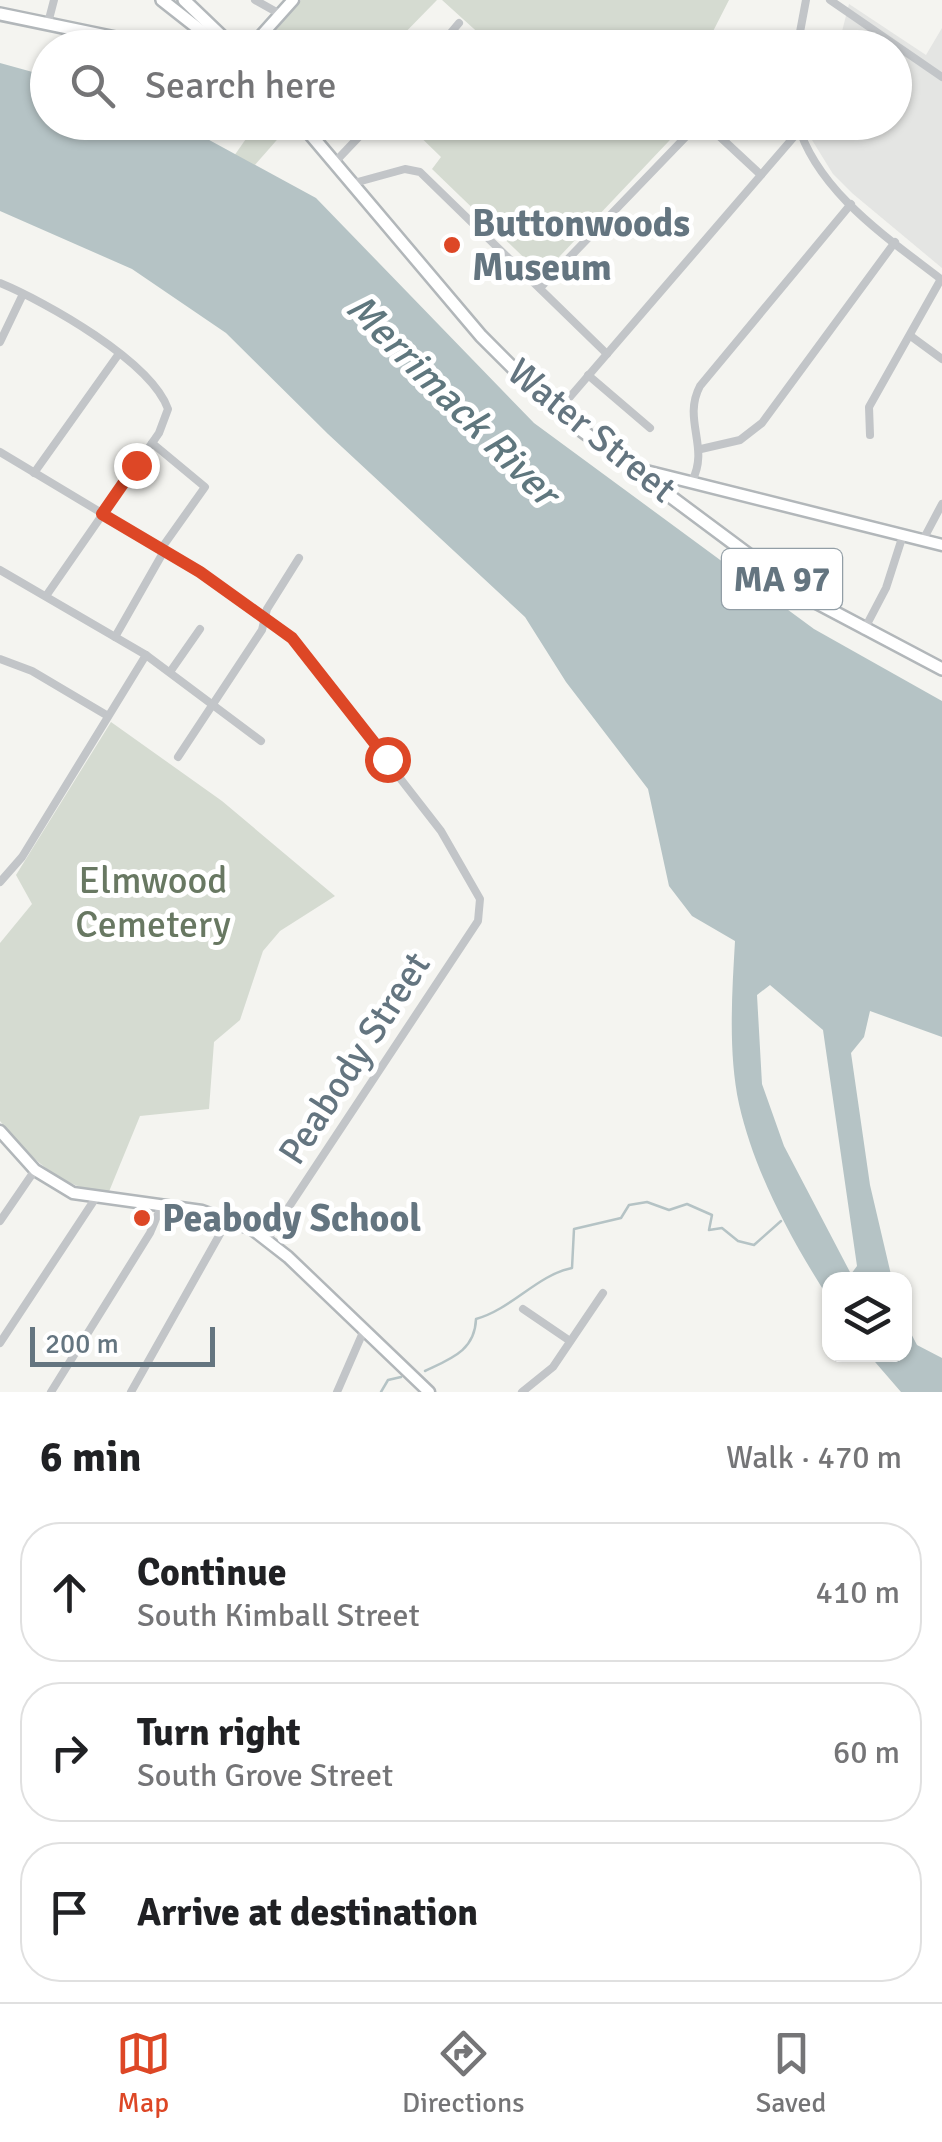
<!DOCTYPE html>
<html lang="en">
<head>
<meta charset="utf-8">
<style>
	:root { --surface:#fff; --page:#f6f6f6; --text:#202124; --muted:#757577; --line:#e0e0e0; --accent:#dd4726 }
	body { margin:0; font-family:Signika,sans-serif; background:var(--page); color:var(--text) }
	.controls { position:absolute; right:30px; bottom:30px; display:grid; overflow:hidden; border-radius:20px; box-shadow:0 2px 8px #0004 }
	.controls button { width:90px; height:90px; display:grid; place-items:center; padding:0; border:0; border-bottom:2px solid var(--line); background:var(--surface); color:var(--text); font:50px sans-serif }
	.scale { position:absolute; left:30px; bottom:25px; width:185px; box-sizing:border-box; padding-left:10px; border:5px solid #647580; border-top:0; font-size:28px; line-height:35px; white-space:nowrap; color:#647580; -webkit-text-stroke:8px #fff; paint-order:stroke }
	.stop { position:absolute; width:30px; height:30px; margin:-22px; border:8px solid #dd4726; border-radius:50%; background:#fff }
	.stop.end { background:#dd4726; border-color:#fff; box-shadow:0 2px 10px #0008 }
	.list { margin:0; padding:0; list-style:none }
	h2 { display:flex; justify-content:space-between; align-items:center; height:130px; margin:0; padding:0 40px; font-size:42px }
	h2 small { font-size:32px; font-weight:400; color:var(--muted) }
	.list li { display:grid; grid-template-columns:65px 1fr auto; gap:30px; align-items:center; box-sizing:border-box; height:140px; margin:0 20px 20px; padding:0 20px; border:2px solid var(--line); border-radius:40px }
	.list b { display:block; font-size:38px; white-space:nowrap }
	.list p { margin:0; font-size:32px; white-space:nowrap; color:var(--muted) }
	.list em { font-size:32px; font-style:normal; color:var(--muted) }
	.icon { flex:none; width:55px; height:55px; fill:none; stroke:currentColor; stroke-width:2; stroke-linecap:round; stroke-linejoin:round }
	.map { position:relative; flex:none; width:942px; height:1392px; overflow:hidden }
	.search { position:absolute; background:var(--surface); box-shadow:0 2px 8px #0004; left:30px; right:30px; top:30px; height:110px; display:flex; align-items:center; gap:25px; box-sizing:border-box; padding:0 35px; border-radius:55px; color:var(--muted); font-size:38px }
	.sheet { height:610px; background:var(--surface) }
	nav { display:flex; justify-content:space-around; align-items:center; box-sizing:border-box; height:140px; border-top:2px solid var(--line); background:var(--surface); font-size:28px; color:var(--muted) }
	nav a { display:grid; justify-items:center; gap:5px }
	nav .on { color:var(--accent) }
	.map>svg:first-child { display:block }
	.built { fill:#e4e5e3 }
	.green { fill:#d5dbd1 }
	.water { fill:#b5c3c5; fill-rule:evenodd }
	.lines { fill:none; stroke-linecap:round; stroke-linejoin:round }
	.stream { stroke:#b5c3c5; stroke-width:2.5 }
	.secondary-casing { stroke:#b2b7ba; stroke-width:15 }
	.primary-casing { stroke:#b2b7ba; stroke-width:16 }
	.street { stroke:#c2c5c8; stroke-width:8 }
	.secondary { stroke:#fff; stroke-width:10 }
	.primary { stroke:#fff; stroke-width:11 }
	.route { stroke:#dd4726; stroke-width:12 }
	.poi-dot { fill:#dd4726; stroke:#fff; stroke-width:4 }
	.labels { text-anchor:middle; stroke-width:10; stroke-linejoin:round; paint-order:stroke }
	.shield { fill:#fff; stroke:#929ea6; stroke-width:2.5 }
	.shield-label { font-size:35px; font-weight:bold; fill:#647580 }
	.poi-label { font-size:38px; font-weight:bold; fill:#647580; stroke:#fff; text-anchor:start }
	.street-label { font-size:38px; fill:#647580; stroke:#fff }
	.park-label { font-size:38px; fill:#687862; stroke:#fff }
	.water-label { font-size:40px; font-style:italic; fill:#5f777e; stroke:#fff }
</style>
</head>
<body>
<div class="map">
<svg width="942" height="1392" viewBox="0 0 942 1392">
	<rect width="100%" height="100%" fill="#f4f4f0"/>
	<polygon class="built" points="849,4 926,55 942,28 942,268 852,193 833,174 812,140 806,123 894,122 894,48 838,47"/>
	<g class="green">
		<polygon points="301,0 437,0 391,47 262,47"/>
		<polygon points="442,0 729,0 705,47 476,48 484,38"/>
		<polygon points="257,123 290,125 254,166 234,156"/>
		<polygon points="686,123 542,275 432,169 441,157 407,124"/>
		<path d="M111,722L222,801L335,896L280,931L263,951L240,1020L214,1042L209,1109L140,1116L108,1194C59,1187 30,1158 0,1121V943L32,904L16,875Z"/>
	</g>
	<g class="water">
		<path d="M0,63L47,76L48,122L178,123L316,198L534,423L814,629L942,701V1037L870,1011L864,1037L851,1053L870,1185L892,1279L830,1280L829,1299C791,1239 755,1174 739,1104C728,1053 732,993 735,941L692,916L669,886L648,789L566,682L525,617L328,434L226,333L132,269L0,211ZM770,985L823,1030L857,1266L851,1274L784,1146L762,1084L757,995Z"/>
		<polygon points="905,1322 917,1345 942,1358 942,1392 901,1392 869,1355 904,1354"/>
	</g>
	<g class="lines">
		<g class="stream">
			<path d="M425,1371C450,1359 475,1351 476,1319C512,1309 537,1275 572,1268L574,1229L621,1218L629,1205L647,1202L669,1210L687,1204L712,1215L709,1230L722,1228L738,1241L754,1245L781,1221"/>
			<polyline points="381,1392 388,1380 401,1377"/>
		</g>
		<defs>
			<g id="secondary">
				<polyline points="250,48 293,0"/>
				<polyline points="634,468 942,545"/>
				<polyline points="0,1131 35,1170 73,1193 202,1211 252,1229 288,1257 429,1392"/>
			</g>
			<g id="primary">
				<polyline points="162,0 223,48"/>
				<polyline points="184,0 234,48"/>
				<polyline points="0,14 164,48"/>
				<polyline points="300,122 481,336 557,412 804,596 942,669"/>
			</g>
		</defs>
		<use href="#secondary" class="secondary-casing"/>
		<use href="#primary" class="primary-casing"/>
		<g class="street">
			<polyline points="255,0 280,14"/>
			<polyline points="830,0 942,77"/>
			<polyline points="48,23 54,0"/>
			<polyline points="438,48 459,23"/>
			<polyline points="797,48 806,0"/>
			<polyline points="704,122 761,175"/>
			<path d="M797,122C817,192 888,238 942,280"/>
			<polyline points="335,162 373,122"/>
			<polyline points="354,183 405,169 420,172 607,354"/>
			<path d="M0,283C46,302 151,361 168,409L159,433L46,596"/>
			<polyline points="540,288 700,122"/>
			<polyline points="912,337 942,359"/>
			<polyline points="0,342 23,294"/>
			<polyline points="588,375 650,428"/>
			<polyline points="557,412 799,131"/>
			<polyline points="870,435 869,407 941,279"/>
			<polyline points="152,443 205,487 161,549"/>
			<polyline points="701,449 740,440 762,423 895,242"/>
			<polyline points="0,452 200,572 291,638 441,831 480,899 478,921 267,1240"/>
			<polyline points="34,473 118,355"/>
			<path d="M692,481C710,447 682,420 700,386L851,204"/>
			<polyline points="923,540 942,504"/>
			<polyline points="0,570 146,655 261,741"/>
			<polyline points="864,630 886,588 903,535"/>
			<polyline points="115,637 164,551"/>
			<polyline points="0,659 32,671 108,716"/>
			<polyline points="170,672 200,629"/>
			<polyline points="178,757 262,630 267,609 299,558"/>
			<polyline points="0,882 22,857 146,655"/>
			<polyline points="0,1221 35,1170"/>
			<polyline points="523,1309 570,1341"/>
			<polyline points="0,1343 95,1199"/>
			<polyline points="51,1392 150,1233 161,1207"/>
			<polyline points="131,1392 229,1218"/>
			<polyline points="337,1392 364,1330"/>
			<polyline points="522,1392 553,1367 603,1293"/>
		</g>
		<use href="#secondary" class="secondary"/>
		<use href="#primary" class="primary"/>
	</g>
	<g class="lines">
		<polyline class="route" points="136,465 102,514 200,572 292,638 387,759"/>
	</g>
	<g class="poi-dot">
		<circle cx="452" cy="245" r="10"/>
		<circle cx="142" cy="1218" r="10"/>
	</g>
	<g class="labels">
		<rect class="shield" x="722" y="549" width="120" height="60" rx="8"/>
		<g class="shield-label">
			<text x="782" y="591">MA 97</text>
		</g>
		<g class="poi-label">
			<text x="472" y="236">Buttonwoods<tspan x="472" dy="44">Museum</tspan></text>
			<text x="162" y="1231">Peabody School</text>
		</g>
		<g class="street-label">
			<text transform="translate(592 430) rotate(39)" y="13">Water Street</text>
			<text transform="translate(354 1058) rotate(-57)" y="13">Peabody Street</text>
		</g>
		<g class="park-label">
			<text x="153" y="893">Elmwood<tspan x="153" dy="44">Cemetery</tspan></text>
		</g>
		<g class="water-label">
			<text transform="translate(453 399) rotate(45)" y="14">Merrimack River</text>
		</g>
	</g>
</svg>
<div class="controls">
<button><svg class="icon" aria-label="layers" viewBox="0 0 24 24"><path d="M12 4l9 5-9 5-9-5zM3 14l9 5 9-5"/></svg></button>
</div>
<div class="scale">200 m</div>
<div class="stop" style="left:387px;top:759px"></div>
<div class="stop end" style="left:136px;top:465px"></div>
<div class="search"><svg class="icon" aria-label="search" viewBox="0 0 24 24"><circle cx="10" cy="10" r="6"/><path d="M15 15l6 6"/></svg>Search here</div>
</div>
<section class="sheet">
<h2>6 min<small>Walk · 470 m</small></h2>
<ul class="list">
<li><svg class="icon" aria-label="ahead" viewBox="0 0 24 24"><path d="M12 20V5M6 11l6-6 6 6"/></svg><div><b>Continue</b><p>South Kimball Street</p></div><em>410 m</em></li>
<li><svg class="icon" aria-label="right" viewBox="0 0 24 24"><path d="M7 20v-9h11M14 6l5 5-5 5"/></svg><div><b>Turn right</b><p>South Grove Street</p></div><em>60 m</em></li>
<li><svg class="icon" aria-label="arrive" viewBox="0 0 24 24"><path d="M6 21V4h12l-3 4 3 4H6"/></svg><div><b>Arrive at destination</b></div></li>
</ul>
</section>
<nav>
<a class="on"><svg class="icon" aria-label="map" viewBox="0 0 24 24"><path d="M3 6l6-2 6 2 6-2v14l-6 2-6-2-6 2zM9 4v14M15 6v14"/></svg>Map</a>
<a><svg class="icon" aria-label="directions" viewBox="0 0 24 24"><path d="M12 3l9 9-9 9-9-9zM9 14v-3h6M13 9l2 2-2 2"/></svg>Directions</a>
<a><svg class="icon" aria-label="saved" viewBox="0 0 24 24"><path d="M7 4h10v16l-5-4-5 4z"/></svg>Saved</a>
</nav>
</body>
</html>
